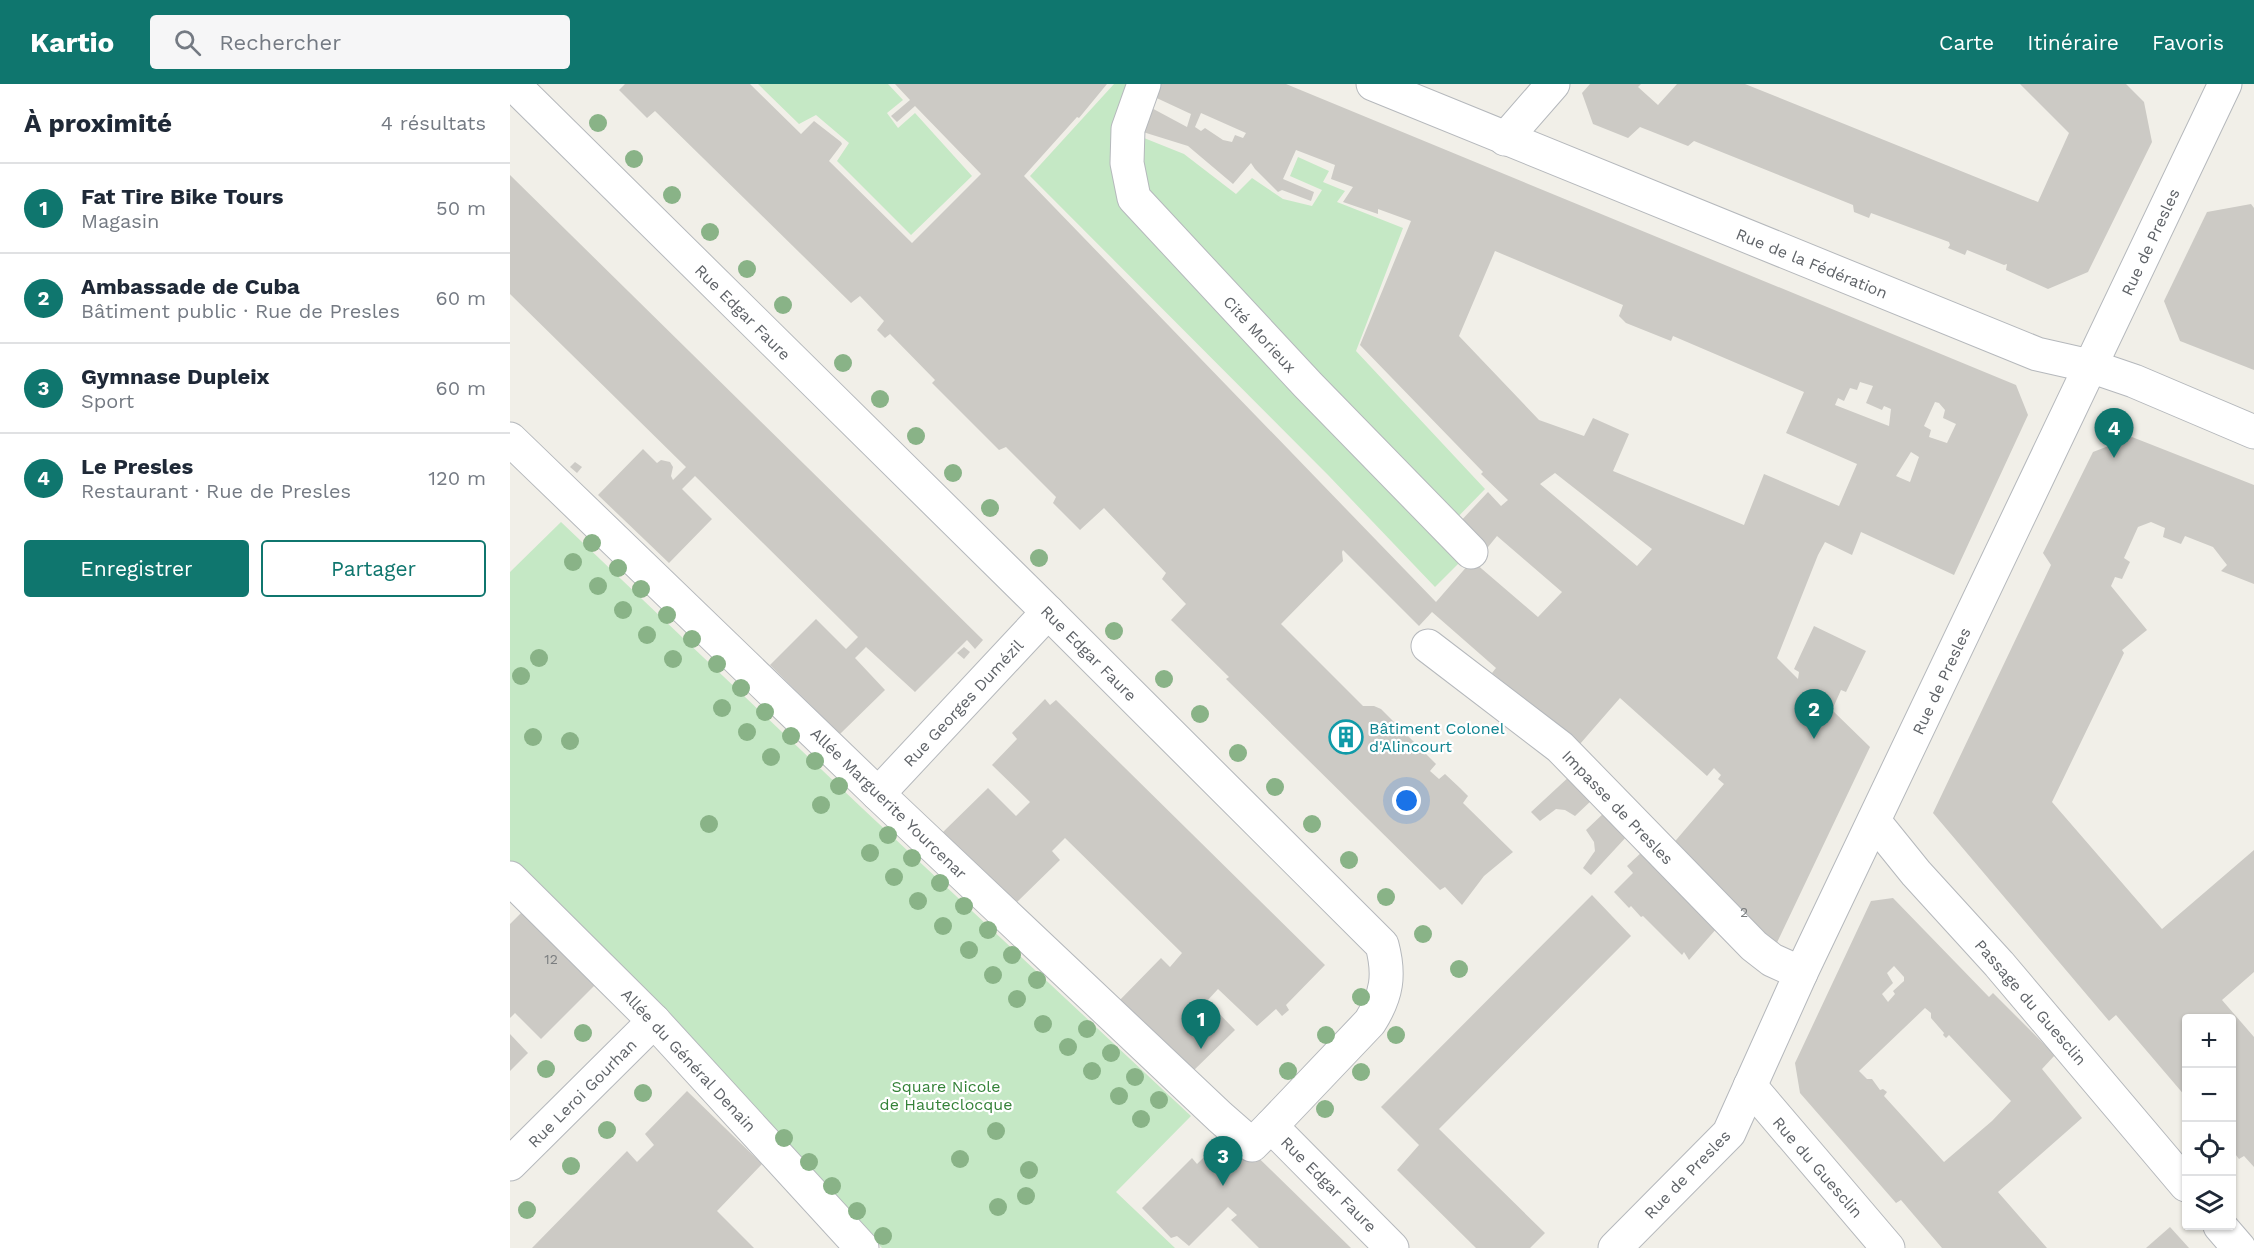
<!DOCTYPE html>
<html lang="fr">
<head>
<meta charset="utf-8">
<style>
	:root { --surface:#fff; --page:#f6f6f7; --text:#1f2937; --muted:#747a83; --line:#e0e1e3; --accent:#0f766e }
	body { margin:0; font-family:"Work Sans",sans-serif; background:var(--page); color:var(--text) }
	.controls { position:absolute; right:18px; bottom:18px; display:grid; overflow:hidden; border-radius:6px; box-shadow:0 2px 4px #0004 }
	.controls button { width:54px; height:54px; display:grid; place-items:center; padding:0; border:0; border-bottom:2px solid var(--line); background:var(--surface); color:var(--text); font:30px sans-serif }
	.you { position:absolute; left:897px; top:717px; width:21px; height:21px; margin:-15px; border:4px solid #fff; border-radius:50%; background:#1a73e8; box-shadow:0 0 0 9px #1a73e833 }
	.badge { display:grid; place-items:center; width:39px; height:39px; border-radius:50%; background:var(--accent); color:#fff; font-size:20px; font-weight:700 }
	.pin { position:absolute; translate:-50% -50px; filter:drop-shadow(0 2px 3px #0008) }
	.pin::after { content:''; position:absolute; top:32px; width:21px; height:18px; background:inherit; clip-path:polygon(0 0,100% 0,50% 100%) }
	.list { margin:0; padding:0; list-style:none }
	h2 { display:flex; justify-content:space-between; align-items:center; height:78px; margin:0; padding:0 24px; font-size:26px }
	h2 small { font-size:20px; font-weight:400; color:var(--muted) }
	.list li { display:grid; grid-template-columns:39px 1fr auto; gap:18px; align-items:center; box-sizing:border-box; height:90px; padding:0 24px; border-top:2px solid var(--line) }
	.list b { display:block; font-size:22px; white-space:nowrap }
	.list p { margin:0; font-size:20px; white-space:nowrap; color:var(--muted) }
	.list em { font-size:20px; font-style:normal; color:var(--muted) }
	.actions { display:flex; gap:12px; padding:18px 24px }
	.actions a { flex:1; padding:14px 0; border:2px solid var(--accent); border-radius:6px; text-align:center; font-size:21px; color:var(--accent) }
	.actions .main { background:var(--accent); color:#fff }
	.icon { flex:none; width:33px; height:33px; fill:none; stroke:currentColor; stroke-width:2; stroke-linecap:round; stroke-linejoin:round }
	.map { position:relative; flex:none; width:1744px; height:1164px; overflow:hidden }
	header { display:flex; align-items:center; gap:36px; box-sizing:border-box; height:84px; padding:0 30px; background:var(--accent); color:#fff }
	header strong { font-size:28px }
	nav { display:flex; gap:33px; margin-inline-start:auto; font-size:21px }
	.search { width:420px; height:54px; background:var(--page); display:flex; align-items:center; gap:15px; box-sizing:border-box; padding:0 21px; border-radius:6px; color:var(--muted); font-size:22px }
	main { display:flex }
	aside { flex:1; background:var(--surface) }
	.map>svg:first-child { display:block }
	.green { fill:#c5e8c5 }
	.building { fill:#cccac5; fill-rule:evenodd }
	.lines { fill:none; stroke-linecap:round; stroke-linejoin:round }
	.street-casing { stroke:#b5b8bc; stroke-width:35 }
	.street { stroke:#fff; stroke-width:33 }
	.tree { fill:#89b387 }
	.labels { text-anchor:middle; stroke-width:4.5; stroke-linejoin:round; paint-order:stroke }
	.number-label { font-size:14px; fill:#7a7d7f }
	.street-label { font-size:16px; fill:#5f6368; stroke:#fff }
	.culture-label { font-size:16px; fill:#0d838f; stroke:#fff; text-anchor:start }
	.park-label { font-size:16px; fill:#348238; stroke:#fff }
</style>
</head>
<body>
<header>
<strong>Kartio</strong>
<div class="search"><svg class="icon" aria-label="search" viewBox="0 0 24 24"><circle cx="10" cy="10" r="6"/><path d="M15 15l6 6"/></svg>Rechercher</div>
<nav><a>Carte</a><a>Itinéraire</a><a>Favoris</a></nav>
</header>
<main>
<aside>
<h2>À proximité<small>4 résultats</small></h2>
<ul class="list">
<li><span class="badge">1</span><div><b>Fat Tire Bike Tours</b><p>Magasin</p></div><em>50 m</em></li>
<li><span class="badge">2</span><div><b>Ambassade de Cuba</b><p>Bâtiment public · Rue de Presles</p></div><em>60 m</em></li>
<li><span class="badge">3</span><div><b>Gymnase Dupleix</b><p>Sport</p></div><em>60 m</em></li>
<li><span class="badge">4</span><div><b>Le Presles</b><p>Restaurant · Rue de Presles</p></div><em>120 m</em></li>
</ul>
<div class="actions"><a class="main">Enregistrer</a><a>Partager</a></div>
</aside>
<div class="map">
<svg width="1744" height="1164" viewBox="0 0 1744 1164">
	<rect width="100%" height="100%" fill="#f1efe8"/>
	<g class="green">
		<polygon points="248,0 378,0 393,16 377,29 388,44 405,29 462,92 401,151 327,77 339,59 306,31 289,40"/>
		<polygon points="604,0 637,0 629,52 674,70 726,110 742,94 773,115 802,122 812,106 780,92 788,73 819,87 813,98 835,107 827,118 893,144 846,267 975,405 941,440 956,472 925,503 819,392 520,92"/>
		<polygon points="51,438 352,724 681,1032 606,1108 665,1164 372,1164 173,957 0,787 0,488"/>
	</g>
	<g class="building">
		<path d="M115,0H240L291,50L304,37L331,58L332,60L319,77L402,159L471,90L405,22L387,38L381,32L400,16L385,0H597L569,34L567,33L514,92L926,518L972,465L948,440L978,408L991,422L998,416L971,390L973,388L850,261L901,137L868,125V130L833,118L843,103L821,95L825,81L786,66L773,95L804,108L801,117L772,106L768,108L745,85L741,79L723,100L678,62L633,48L636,21L677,43L681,30L638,10L642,0H776L1506,301L1518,331L1444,491L1351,448L1342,471L1315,458L1308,471L1267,574L1288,595L1289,588L1284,585L1304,542L1356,567L1336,608L1331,606L1322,626L1360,663L1254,886L1149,776L1214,700L1208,695L1211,691L1204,684L1197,692L1110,614L1070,660L982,589L986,584L922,528L909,542L833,466L832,468L833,477L771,540L853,622H864L871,625L926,680L920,687L929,695L935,690L950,704L958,712L953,719L1003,768L974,792L952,821L935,803L930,806L716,595L719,593L661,536L676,520L652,495L656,489L594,424L570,446L543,419L546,413L496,363L489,366L422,299L425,296L380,250L375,254L367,246L374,237L350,212L341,219L145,27L137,34L109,6ZM691,29L736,49L733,54L725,51L722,58L713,56L695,44L691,47L685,43ZM985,167L1113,221L1109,232L1116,239L1161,257L1163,252L1294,308L1276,349L1347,380L1329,422L1254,390L1234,441L1103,387L1119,350L1083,334L1074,352L1029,336L949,252ZM1350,298L1363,302L1356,319L1372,326L1374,322L1381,325L1379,342L1325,321L1328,314L1334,317L1340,304L1347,306ZM1425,318L1429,319L1435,326L1433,334L1446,340L1437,359L1419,353L1421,346L1414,342ZM1401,368L1409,373L1400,398L1386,392ZM1045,389L1142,465L1127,482L1030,400ZM987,452L1052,508L1028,533L965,479Z"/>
		<polygon points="1080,0 1131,0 1128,3 1148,21 1167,0 1235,0 1528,118 1559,49 1510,0 1616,0 1634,18 1642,58 1578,188 1538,205 1496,186 1497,180 1494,181 1457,166 1455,171 1438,164 1440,161 1439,158 1361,129 1359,134 1344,128 1343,121 1184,57 1178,62 1130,43 1118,54 1083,40 1072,9"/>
		<polygon points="0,91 471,554 473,556 465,565 457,556 405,608 356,563 345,574 375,606 330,650 260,581 306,535 336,565 348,553 333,538 185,392 172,405 202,435 159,479 88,411 133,365 147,379 151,376 160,378 163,383 161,392 163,396 176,383 0,210"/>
		<polygon points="1741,120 1744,124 1744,286 1670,257 1654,217 1697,128"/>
		<polygon points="1622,353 1744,401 1744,500 1711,487 1717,481 1703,463 1675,452 1671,460 1653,453 1655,444 1641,438 1628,443 1614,474 1620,478 1618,482 1612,495 1605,493 1601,502 1637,546 1612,566 1614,569 1542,718 1652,845 1744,766 1744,888 1712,916 1744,953 1744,1083 1734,1072 1729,1075 1722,1066 1722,934 1676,934 1676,1013 1606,931 1599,937 1423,729 1541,481 1533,469 1583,368"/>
		<polygon points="65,378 72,383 67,389 60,383"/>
		<polygon points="454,563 460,568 454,575 447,569"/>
		<polygon points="535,615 540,621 546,616 815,881 776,921 779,926 772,932 766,925 747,942 708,905 697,917 725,946 679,991 607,919 651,874 660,883 672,869 555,754 542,767 550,776 505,820 432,749 478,704 506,732 520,718 482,681 507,655 502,649"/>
		<polygon points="1061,691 1083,715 1065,732 1055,726 1046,725 1030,737 1021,728"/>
		<polygon points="1095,728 1118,751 1081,791 1073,784 1085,767 1084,758 1076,746"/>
		<polygon points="1133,767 1207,844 1179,876 1174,868 1172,871 1133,832 1131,833 1121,822 1119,824 1104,808 1123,789 1117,782"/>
		<polygon points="1082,811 1121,852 929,1045 1035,1149 1020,1164 966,1164 887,1086 909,1061 871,1023"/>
		<path d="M1383,814L1479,913L1483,909L1545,971L1532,985L1572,1034L1488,1108L1537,1164H1432L1391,1116L1386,1119L1290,1009L1285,979L1361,817ZM1384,882L1394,893V897L1383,907L1385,910L1378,918L1372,910L1383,899L1377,889ZM1415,924L1421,929V934L1434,949L1433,951L1436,954L1439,951L1501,1017L1482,1037L1434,1078L1374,1012L1377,1008L1373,1005L1370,1006L1362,995H1357L1349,987Z"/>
		<polygon points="14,826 88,898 31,955 5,929 0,934 0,840"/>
		<polygon points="0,950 18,969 0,987"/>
		<polygon points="177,1007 252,1080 207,1127 244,1164 22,1164 117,1067 127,1078 144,1061 135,1050"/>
		<polygon points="721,1047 841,1164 749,1164 721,1136 727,1131 718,1123 679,1162 667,1152 661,1154 632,1124 682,1074 687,1080"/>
		<polygon points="1660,1143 1679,1164 1636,1164"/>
	</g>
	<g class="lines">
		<defs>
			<g id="street">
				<path d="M3,0L538,528L872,861C880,891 877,911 860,938L761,1042L882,1164"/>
				<polyline points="634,0 618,45 617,79 624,114 798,301 961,468"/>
				<polyline points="863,0 1527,270 1580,282 1624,297 1744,348"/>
				<polyline points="995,55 1043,0"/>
				<polyline points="0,355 368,710 710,1033 742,1061 761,1042"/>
				<polyline points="918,562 1050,663 1244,862 1262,876 1291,889"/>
				<polyline points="368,710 538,528"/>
				<polyline points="1364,737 1406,789 1489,880 1676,1101"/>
				<polyline points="0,794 144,937 352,1164"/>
				<polyline points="1240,1002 1378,1164"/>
				<polyline points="0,1080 144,937"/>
				<polyline points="1710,1142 1729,1164"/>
				<polyline points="1105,1164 1219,1049 1291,889 1715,0"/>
			</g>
		</defs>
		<use href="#street" class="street-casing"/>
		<use href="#street" class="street"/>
	</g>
	<g class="tree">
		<circle cx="88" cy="39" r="9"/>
		<circle cx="124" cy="75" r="9"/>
		<circle cx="162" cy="111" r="9"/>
		<circle cx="200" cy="148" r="9"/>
		<circle cx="237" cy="185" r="9"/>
		<circle cx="273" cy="221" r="9"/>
		<circle cx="333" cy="279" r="9"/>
		<circle cx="370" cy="315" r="9"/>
		<circle cx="406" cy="352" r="9"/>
		<circle cx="443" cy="389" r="9"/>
		<circle cx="480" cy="424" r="9"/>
		<circle cx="82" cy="459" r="9"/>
		<circle cx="529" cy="474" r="9"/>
		<circle cx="63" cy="478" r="9"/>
		<circle cx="108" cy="484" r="9"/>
		<circle cx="88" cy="502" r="9"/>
		<circle cx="131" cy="505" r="9"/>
		<circle cx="113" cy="526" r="9"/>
		<circle cx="157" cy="531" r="9"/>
		<circle cx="604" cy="547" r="9"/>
		<circle cx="137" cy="551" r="9"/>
		<circle cx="182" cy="555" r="9"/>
		<circle cx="29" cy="574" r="9"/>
		<circle cx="163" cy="575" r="9"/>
		<circle cx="207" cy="580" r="9"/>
		<circle cx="11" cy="592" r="9"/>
		<circle cx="654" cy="595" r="9"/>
		<circle cx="231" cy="604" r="9"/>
		<circle cx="212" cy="624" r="9"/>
		<circle cx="255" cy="628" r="9"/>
		<circle cx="690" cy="630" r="9"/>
		<circle cx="237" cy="648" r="9"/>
		<circle cx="281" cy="652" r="9"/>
		<circle cx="23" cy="653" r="9"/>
		<circle cx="60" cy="657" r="9"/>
		<circle cx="728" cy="669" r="9"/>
		<circle cx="261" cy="673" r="9"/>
		<circle cx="305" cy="677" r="9"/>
		<circle cx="329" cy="702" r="9"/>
		<circle cx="765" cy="703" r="9"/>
		<circle cx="311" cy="721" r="9"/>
		<circle cx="199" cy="740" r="9"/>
		<circle cx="802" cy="740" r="9"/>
		<circle cx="378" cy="751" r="9"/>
		<circle cx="360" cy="769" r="9"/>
		<circle cx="402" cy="774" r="9"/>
		<circle cx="839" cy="776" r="9"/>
		<circle cx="384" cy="793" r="9"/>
		<circle cx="430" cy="799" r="9"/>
		<circle cx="876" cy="813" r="9"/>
		<circle cx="408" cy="817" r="9"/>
		<circle cx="454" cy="822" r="9"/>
		<circle cx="433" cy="842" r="9"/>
		<circle cx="478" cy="846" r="9"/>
		<circle cx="913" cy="850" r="9"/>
		<circle cx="459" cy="866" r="9"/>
		<circle cx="502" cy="871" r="9"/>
		<circle cx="949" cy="885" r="9"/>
		<circle cx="483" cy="891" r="9"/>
		<circle cx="527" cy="896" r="9"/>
		<circle cx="851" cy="913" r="9"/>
		<circle cx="507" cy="915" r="9"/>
		<circle cx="533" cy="940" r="9"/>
		<circle cx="577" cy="945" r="9"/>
		<circle cx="73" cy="949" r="9"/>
		<circle cx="816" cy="951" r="9"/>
		<circle cx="886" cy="951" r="9"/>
		<circle cx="558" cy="963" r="9"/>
		<circle cx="601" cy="969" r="9"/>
		<circle cx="36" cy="985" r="9"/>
		<circle cx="582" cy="987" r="9"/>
		<circle cx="778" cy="987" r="9"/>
		<circle cx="851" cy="988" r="9"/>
		<circle cx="625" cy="993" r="9"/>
		<circle cx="133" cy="1009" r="9"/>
		<circle cx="609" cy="1012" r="9"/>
		<circle cx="649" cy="1016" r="9"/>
		<circle cx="815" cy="1025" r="9"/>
		<circle cx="631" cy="1035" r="9"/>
		<circle cx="97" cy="1046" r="9"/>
		<circle cx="486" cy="1047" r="9"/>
		<circle cx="274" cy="1054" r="9"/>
		<circle cx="450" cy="1075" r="9"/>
		<circle cx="299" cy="1078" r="9"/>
		<circle cx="61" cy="1082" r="9"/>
		<circle cx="519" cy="1086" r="9"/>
		<circle cx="322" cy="1102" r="9"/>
		<circle cx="516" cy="1112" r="9"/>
		<circle cx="488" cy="1123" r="9"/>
		<circle cx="17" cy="1126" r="9"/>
		<circle cx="347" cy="1127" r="9"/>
		<circle cx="373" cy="1152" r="9"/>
	</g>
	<defs>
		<symbol id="building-ring" viewBox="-11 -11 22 22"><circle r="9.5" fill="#fff" stroke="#0f9aa8" stroke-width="1.5"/><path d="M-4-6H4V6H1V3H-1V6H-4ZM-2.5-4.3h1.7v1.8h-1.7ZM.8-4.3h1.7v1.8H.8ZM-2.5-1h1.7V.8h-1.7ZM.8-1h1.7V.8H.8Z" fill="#0f9aa8"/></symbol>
	</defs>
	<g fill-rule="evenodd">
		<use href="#building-ring" x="817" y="634" width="38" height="38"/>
	</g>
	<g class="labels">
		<g class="number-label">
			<text x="1234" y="833">2</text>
			<text x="41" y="880">12</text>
		</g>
		<g class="street-label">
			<text transform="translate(1640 158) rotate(-65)" y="6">Rue de Presles</text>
			<text transform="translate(1302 179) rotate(22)" y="6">Rue de la Fédération</text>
			<text transform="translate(233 228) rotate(45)" y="6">Rue Edgar Faure</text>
			<text transform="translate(750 250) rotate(47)" y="6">Cité Morieux</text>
			<text transform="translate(579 569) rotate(45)" y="6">Rue Edgar Faure</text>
			<text transform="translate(1431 597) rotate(-65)" y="6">Rue de Presles</text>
			<text transform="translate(453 619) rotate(-47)" y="6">Rue Georges Dumézil</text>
			<text transform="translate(379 719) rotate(44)" y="6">Allée Marguerite Yourcenar</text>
			<text transform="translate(1108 723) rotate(46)" y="6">Impasse de Presles</text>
			<text transform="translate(1521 918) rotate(49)" y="6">Passage du Guesclin</text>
			<text transform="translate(179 976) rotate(47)" y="6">Allée du Général Denain</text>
			<text transform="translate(72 1009) rotate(-45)" y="6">Rue Leroi Gourhan</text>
			<text transform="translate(1308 1083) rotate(49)" y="6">Rue du Guesclin</text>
			<text transform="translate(1177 1090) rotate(-46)" y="6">Rue de Presles</text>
			<text transform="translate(819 1100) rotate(45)" y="6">Rue Edgar Faure</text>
		</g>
		<g class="culture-label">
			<text x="859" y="650">Bâtiment Colonel<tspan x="859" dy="18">d'Alincourt</tspan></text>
		</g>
		<g class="park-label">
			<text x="436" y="1008">Square Nicole<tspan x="436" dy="18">de Hauteclocque</tspan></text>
		</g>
	</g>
</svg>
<div class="controls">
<button>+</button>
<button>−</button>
<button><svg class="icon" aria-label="locate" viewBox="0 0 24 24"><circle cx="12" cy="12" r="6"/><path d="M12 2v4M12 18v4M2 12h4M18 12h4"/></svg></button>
<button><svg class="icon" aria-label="layers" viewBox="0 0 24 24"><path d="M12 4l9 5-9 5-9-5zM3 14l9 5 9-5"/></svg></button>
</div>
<div class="you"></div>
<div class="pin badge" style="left:691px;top:965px">1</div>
<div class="pin badge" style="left:1304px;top:655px">2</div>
<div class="pin badge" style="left:713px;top:1102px">3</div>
<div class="pin badge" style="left:1604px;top:374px">4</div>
</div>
</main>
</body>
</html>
